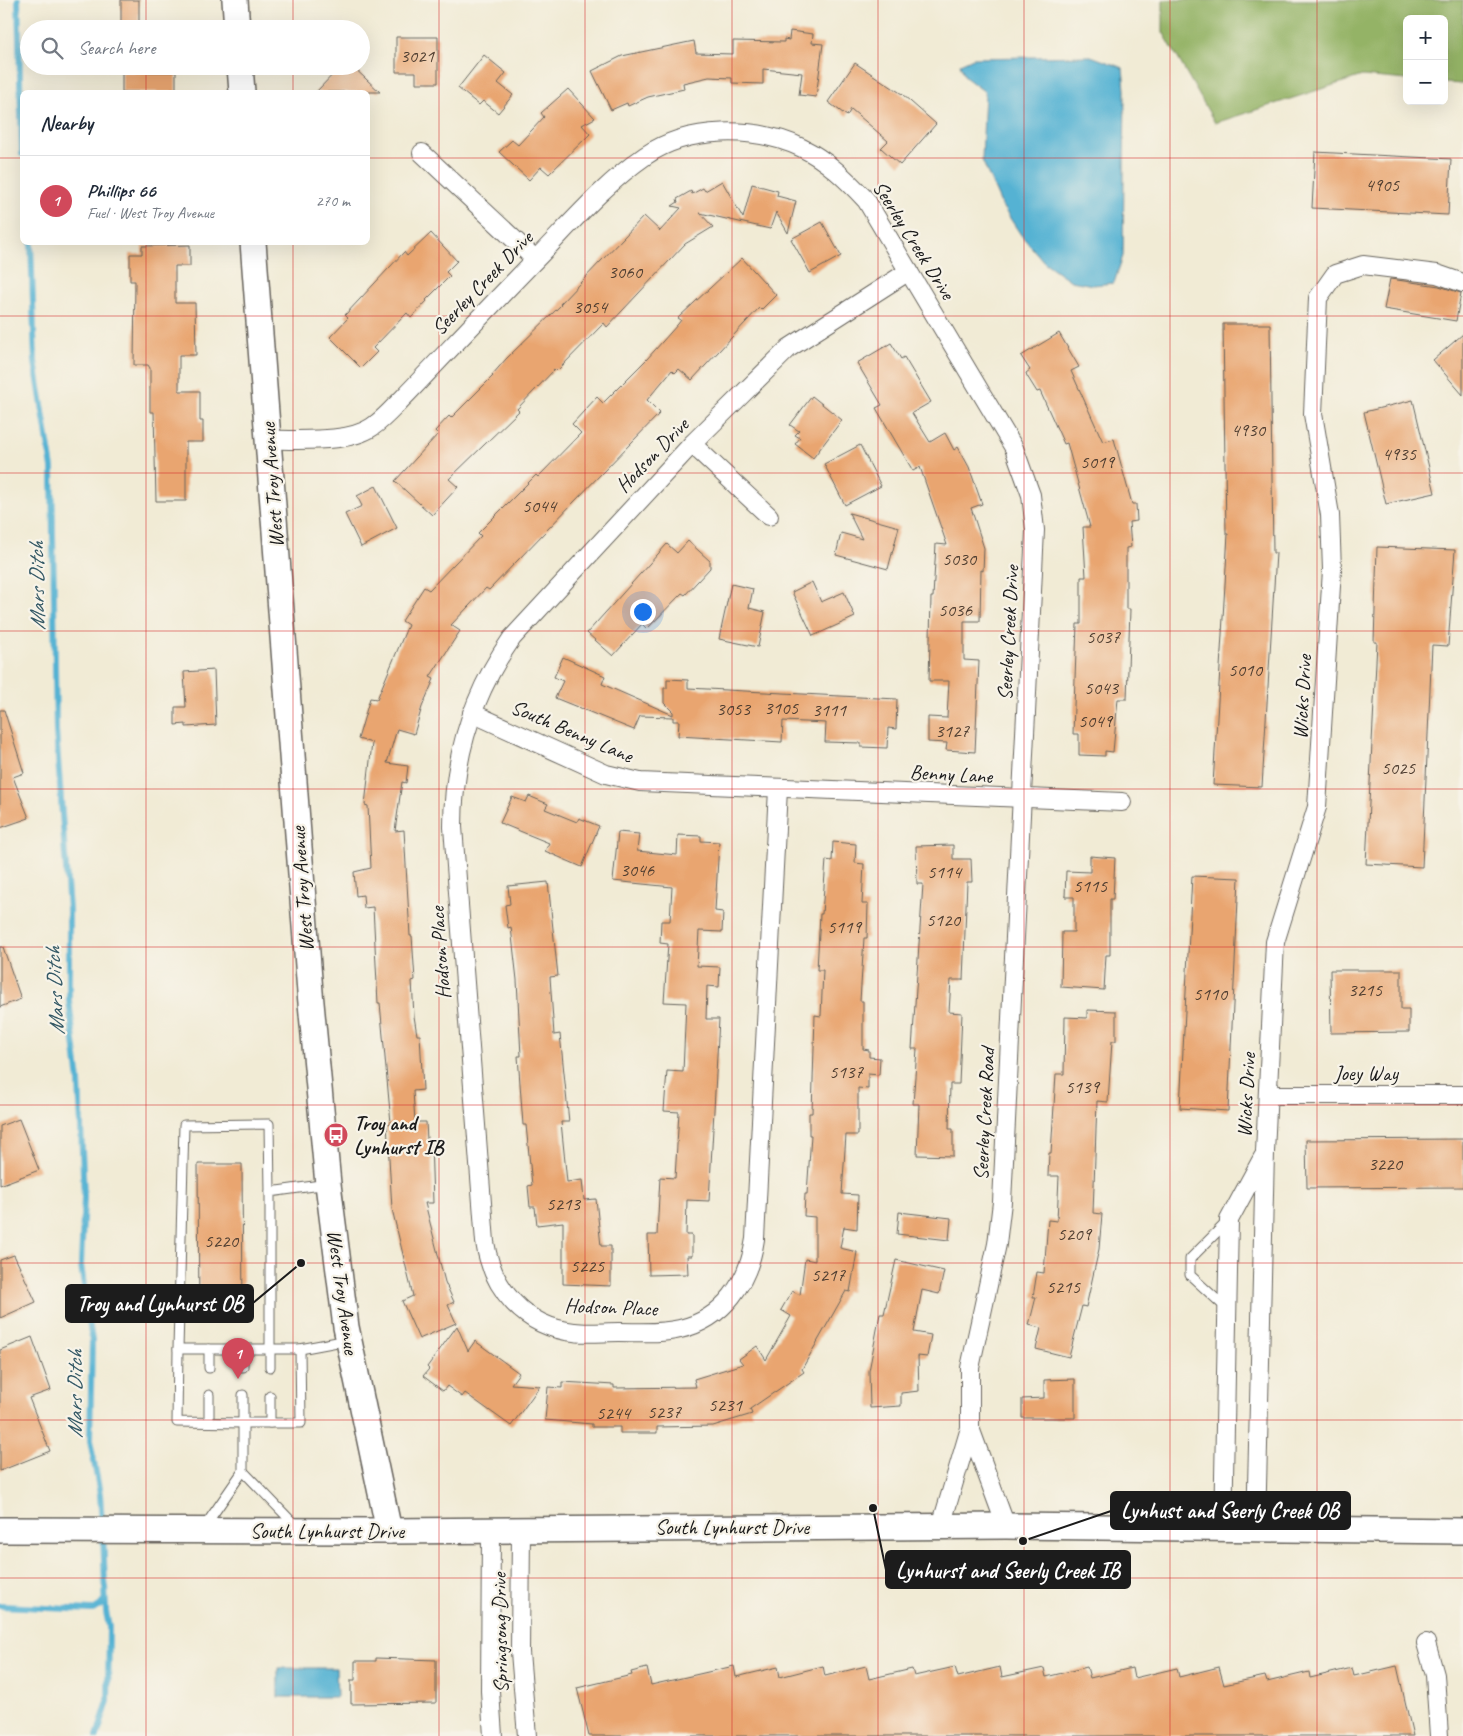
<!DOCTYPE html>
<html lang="en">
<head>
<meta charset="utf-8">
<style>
	:root { --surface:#fff; --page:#f2f2f3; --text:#1f2937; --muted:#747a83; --line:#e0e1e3; --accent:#d1495b }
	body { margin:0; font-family:Caveat,sans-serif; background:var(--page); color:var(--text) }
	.controls { position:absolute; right:15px; top:15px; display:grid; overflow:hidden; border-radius:8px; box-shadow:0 5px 20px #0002 }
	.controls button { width:45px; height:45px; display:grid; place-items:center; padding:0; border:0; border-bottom:1px solid var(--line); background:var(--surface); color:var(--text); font:25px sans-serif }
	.you { position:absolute; left:642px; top:611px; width:18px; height:18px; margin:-12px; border:4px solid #fff; border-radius:50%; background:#1a73e8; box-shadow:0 0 0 8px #1a73e833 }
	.badge { display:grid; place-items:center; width:32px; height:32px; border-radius:50%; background:var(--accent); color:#fff; font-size:16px; font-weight:700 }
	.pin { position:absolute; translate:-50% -41px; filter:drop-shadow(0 1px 2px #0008) }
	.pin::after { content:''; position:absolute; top:26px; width:18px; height:15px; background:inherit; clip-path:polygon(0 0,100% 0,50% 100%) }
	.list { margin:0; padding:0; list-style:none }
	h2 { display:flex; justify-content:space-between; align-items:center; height:65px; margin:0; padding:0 20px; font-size:21px }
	h2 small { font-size:16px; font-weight:400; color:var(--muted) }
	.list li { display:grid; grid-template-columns:32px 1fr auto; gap:15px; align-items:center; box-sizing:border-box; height:90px; padding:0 20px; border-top:1px solid var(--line) }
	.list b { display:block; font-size:19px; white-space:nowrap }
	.list p { margin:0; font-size:16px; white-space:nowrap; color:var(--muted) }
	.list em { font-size:16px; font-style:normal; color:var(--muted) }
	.icon { flex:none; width:28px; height:28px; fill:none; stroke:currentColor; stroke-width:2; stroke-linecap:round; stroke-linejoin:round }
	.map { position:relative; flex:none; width:1463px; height:1736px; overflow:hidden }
	.search { position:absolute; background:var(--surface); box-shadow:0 5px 20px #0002; left:20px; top:20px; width:350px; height:55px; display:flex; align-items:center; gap:12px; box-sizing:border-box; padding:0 18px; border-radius:28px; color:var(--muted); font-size:19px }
	.panel { position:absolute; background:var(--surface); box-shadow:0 5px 20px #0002; left:20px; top:90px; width:350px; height:155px; border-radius:8px }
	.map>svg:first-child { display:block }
	.forest { fill:#94b366; stroke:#586841 }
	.water { fill:#55b2d3; stroke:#386778 }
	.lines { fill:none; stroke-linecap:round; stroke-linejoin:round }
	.stream { stroke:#55b2d3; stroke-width:6 }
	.building { fill:#e9a56f }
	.lane-casing { stroke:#67645d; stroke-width:11 }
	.street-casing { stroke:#67645d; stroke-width:20 }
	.secondary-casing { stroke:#67645d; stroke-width:28 }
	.lane { stroke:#fff; stroke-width:9 }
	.street { stroke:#fff; stroke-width:18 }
	.secondary { stroke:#fff; stroke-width:25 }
	.grid { fill:none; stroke:#d62828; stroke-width:1; stroke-opacity:0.55 }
	.labels { text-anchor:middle; stroke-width:4.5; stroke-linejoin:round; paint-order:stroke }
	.number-label { font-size:19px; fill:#4f3e31 }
	.street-label { font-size:21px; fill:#1c1c1c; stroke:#f7f3e8 }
	.poi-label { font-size:21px; font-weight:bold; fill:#1c1c1c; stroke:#f7f3e8; text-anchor:start }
	.water-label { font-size:22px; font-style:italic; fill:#335865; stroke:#f7f3e8 }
	.leader { fill:none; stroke:#1c1c1c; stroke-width:2 }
	.callout-dot { fill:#1c1c1c; stroke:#f7f3e8; stroke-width:2 }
	.callout { fill:#1c1c1c; stroke:#1c1c1c; stroke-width:2 }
	.callout-label { font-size:22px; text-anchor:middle; font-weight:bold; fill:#fff }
</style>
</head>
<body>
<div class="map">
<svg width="1463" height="1736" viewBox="0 0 1463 1736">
	<rect width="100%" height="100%" fill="#f7f3e8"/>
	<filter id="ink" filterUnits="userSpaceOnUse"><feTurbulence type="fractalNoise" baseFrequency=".02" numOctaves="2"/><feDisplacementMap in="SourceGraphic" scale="10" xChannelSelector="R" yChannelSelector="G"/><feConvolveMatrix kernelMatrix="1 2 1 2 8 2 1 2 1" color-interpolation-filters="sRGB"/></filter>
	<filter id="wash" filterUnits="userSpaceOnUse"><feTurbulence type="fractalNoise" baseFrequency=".0096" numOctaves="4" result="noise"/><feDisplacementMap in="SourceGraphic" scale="20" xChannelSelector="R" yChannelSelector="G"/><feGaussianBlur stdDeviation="1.12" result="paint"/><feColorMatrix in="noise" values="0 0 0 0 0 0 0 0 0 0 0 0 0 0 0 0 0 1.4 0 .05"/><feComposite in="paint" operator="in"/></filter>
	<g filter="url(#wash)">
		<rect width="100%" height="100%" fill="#f1ebd5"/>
		<polygon class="forest" points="1163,0 1463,0 1463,84 1444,83 1444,19 1407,19 1407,80 1362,76 1215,123 1163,32"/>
		<g class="water">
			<polygon points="1091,56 1123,68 1125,90 1123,256 1114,283 1093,285 1071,281 1044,262 1021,235 1002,206 982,160 985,92 965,77 960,64 973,58"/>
			<polygon points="278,1668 336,1668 337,1697 278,1697"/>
		</g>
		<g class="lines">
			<g class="stream">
				<polyline points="18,0 22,154"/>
				<polyline points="31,242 35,362 52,468 56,731 69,910 69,1001 79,1081 84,1197 81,1265 92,1341 90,1440 100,1494 102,1524"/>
				<polyline points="0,1606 93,1610 101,1605 105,1598"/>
				<polyline points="97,1736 108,1701 109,1626 106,1612 103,1534"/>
			</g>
		</g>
		<g id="blocks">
			<g class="building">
				<rect x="121" y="0" width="18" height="29"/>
				<polygon points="790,31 813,34 812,43 823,44 816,97 799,95 802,73 763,69 763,84 732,83 732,78 709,77 683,83 684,89 648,97 628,106 627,103 611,110 592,71 622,56 694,41 696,53 733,54 733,41 784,42 784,39 789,40"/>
				<polygon points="396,37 438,37 438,83 416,83 416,72 396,72"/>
				<polygon points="484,55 506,73 498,83 513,95 498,113 483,101 479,105 458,88"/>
				<polygon points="855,63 902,94 936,124 900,165 881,148 888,141 851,109 847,116 828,102"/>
				<polygon points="341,66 352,66 380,92 316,92"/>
				<rect x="122" y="72" width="54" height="20"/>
				<polygon points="568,89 595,118 582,125 590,134 549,174 541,167 529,180 499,152 512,140 518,145 544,117 541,113"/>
				<polygon points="1315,152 1451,159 1448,215 1312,208"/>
				<polygon points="722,181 743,218 752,184 778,191 777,196 796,201 788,233 776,212 770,229 700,213 713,227 685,244 607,327 604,323 557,371 555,369 517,409 519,411 449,479 458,487 432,515 395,481 438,434 435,431 449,416 451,418 493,376 492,375 506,359 561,305 560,304 644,216 660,231 681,208 672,206 678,202 677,199 691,191 692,194 703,188 705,191"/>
				<polygon points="822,222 841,256 810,273 791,239"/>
				<polygon points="431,233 457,261 446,272 450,276 426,300 427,301 411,318 407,313 373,348 377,352 361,368 330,337 348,318 345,315 404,252 407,256"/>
				<polygon points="190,245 190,266 175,266 175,303 195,303 196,355 179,355 179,391 200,391 200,421 203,421 203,442 186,442 186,501 156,501 154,412 150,412 150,368 148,365 134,365 135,281 130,281 130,254 142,254 142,246"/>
				<polygon points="742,258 776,295 761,310 759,308 692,380 679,369 675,373 672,370 647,400 660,413 489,590 486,588 451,625 460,631 430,677 434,679 422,707 414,734 397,729 387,763 408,766 406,783 402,782 395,831 404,830 410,936 412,936 415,980 412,981 414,1016 417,1035 420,1035 423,1090 413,1091 415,1122 426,1122 427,1140 431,1140 433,1203 425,1203 445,1282 454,1302 448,1305 456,1323 419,1339 402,1301 413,1296 392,1209 387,1124 391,1123 380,1003 378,1003 373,907 364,908 363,895 356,896 354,872 371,868 368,806 365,805 372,743 358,739 370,698 377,699 408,625 402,621 424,587 429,590 481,536 478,533 536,475 538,477 581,433 572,424 597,397 603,403 647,359 678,324 681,320 678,318"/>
				<polygon points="1390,279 1439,286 1461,293 1456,321 1384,309"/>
				<polygon points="1223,324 1270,324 1273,553 1276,553 1262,787 1213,785 1228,534 1226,534"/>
				<polygon points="1059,333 1079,367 1071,371 1103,442 1114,439 1132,504 1136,504 1137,521 1129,522 1131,547 1126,548 1126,609 1130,609 1127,699 1118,699 1113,752 1105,751 1105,756 1079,755 1079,734 1073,734 1077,624 1081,624 1081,577 1086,577 1083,527 1090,527 1067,443 1064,444 1040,391 1037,392 1027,376 1026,373 1030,370 1021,356"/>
				<polygon points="1463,334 1463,395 1433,360"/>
				<polygon points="891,343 901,359 904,357 931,402 912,413 930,442 945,433 954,450 958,447 969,467 982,504 971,508 984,548 983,571 981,570 980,621 964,621 964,660 979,661 975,752 946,750 947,743 928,742 928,717 947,718 949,681 929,681 931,597 933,597 936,544 947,545 920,467 913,471 876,408 882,405 857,363"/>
				<polygon points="812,396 842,420 813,458 795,444 800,438 795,435 799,431 790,425"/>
				<polygon points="1413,400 1435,493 1386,504 1364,412"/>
				<polygon points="860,445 881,486 845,505 824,464"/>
				<polygon points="376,486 397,528 361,547 345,514 362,506 357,496"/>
				<polygon points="849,513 899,527 888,569 836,555 841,533 862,539"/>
				<polygon points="688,541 710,561 710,568 685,595 682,593 647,629 642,624 613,656 587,633 667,544 677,553"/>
				<polygon points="1377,547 1455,550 1448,646 1432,645 1422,867 1366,864 1377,642 1374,642"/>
				<polygon points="812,582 821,602 844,592 855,617 813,636 792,592"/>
				<polygon points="731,584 753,589 749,608 765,612 758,647 719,639"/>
				<polygon points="563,657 605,676 602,684 673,715 673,712 664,703 664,688 667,688 667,679 688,680 688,688 897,699 896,729 888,728 887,748 861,747 861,743 825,742 826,723 783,721 782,742 678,736 679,721 673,721 673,717 640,716 634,730 555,698 563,681 554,677"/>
				<polygon points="214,670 216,725 186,727 186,724 175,725 175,707 186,707 184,672"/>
				<polygon points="0,710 4,710 24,773 13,777 29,818 0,828"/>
				<polygon points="529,796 548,804 545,809 577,822 579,818 599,826 582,867 545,851 549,843 500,823 512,797 526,802"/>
				<polygon points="618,832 639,834 637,851 677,855 678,835 701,836 701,841 719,842 715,911 723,912 722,932 699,931 697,966 720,967 719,987 707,986 706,1019 719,1019 709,1201 687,1200 686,1235 692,1235 692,1256 687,1256 688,1274 649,1275 648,1235 657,1235 660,1177 675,1178 679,1112 664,1111 667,1071 683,1072 686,1003 664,1002 668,944 660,943 661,921 670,921 672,887 613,881"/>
				<polygon points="833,842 856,844 855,863 864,864 862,904 868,904 867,938 864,938 860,1001 863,1001 863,1049 869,1050 869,1057 880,1058 879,1075 868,1074 868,1089 858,1088 858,1135 846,1135 842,1194 858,1195 857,1229 844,1227 840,1248 857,1252 850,1292 846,1291 802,1369 804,1372 750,1409 752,1414 713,1426 657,1427 657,1433 620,1433 620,1427 592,1427 592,1424 545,1420 548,1387 562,1388 562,1382 614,1385 614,1388 696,1387 694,1379 743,1364 739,1359 757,1346 766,1360 791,1316 781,1310 792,1291 800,1295 805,1259 815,1261 815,1217 804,1216 805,1194 807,1194 811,1135 809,1135 809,1113 812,1113 815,1015 821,1016 823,970 817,970 820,914 822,914 826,860 832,861"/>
				<polygon points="953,845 953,859 971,859 972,882 967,882 963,980 951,980 949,1012 962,1013 959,1084 950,1084 949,1129 953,1129 953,1156 917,1155 919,1104 913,1104 917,1049 912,1049 923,884 917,884 916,846"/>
				<polygon points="1090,856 1115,858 1113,899 1110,899 1110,955 1106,955 1104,990 1061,987 1062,932 1074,932 1074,897 1065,897 1066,871 1090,872"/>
				<polygon points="1192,876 1239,878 1228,1111 1180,1108"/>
				<polygon points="548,882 558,976 550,977 554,1035 560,1034 569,1122 561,1122 567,1182 582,1180 584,1200 596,1199 601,1246 611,1246 611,1286 563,1284 563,1222 537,1225 535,1207 530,1207 528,1186 532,1185 526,1125 523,1125 518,1056 521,1056 517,980 511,927 508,928 505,905 510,904 508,886"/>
				<polygon points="0,947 3,947 21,999 0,1007"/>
				<polygon points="1330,970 1401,970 1401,1009 1409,1009 1409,1032 1331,1033"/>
				<polygon points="1087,1010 1116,1011 1116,1041 1112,1041 1108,1102 1097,1101 1093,1213 1102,1214 1099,1249 1086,1307 1082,1306 1069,1357 1036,1349 1041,1328 1029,1325 1036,1297 1033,1297 1037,1272 1044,1273 1048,1220 1057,1221 1059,1176 1048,1176 1049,1153 1051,1153 1056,1074 1064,1074 1065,1017 1087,1018"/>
				<polygon points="19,1119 39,1170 0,1185 0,1126"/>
				<polygon points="1463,1139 1463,1187 1307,1188 1306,1140"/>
				<polygon points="198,1164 242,1164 243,1316 199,1316"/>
				<polygon points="899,1212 951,1218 949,1240 897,1234"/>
				<polygon points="14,1255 36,1302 0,1318 0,1260"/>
				<polygon points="896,1260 944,1271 939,1294 922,1290 914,1332 931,1335 927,1357 918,1356 919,1391 901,1393 901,1406 870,1408 869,1371 880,1314 884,1314"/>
				<polygon points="457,1326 468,1351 475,1341 519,1373 511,1384 540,1386 511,1426 465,1393 462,1397 447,1386 443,1391 423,1376 429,1369 427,1367"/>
				<polygon points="32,1337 51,1390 29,1398 50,1451 0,1471 0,1350"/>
				<polygon points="1075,1379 1075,1418 1022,1418 1022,1399 1044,1398 1044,1380"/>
				<polygon points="376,1658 436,1660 436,1703 351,1704 351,1680 355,1680 355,1661 376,1661"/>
				<polygon points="734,1666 736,1677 778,1667 780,1677 823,1666 825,1676 866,1666 869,1679 912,1669 914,1676 955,1667 958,1677 1000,1667 1002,1677 1044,1668 1046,1677 1087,1667 1090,1678 1132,1668 1134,1678 1177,1668 1179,1677 1219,1667 1224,1685 1265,1676 1267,1682 1309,1672 1310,1678 1352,1668 1354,1676 1397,1666 1413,1736 589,1736 577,1688 632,1675 631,1672 647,1668 651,1685"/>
			</g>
		</g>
	</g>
	<g filter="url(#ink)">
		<use href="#blocks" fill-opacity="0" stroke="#67645d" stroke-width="1"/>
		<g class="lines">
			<defs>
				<g id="lane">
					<polyline points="1226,1308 1190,1275 1190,1259 1227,1222"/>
					<polyline points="178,1349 184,1125 269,1124 270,1192"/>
					<polyline points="209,1349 209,1368"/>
					<polyline points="243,1349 243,1367"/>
					<polyline points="270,1367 270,1192 328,1184"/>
					<polyline points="209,1395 209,1422"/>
					<polyline points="243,1395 243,1423 177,1422 178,1349 300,1349 348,1340"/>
					<polyline points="270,1396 270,1423"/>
					<polyline points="243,1471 296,1526"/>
					<polyline points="205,1526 243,1471 243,1423 301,1423 300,1349"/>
				</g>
				<g id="street">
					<polyline points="422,153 535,259"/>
					<path d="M269,440C298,439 347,444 372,427C384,419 394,407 404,397C449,350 494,302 540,255C573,221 606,183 645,156C688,126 756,126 802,148C827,160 847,180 866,200L1014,448L1031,495L1035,530L1002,1202L997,1244L970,1368V1428L941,1526"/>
					<polyline points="692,444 769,516"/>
					<polyline points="472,713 606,774 640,782 1122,802"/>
					<path d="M778,789L755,1239C749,1281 724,1319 680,1329C660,1334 639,1332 619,1332C604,1332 588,1334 574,1332C525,1327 492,1289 485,1242L453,827C453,757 472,695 512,638L692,444L789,348L909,271"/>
					<polyline points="1268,1095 1463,1095"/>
					<polyline points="970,1428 1006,1526"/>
					<polyline points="521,1529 520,1652 527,1736"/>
					<polyline points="1223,1529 1229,1220 1263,1157"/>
					<polyline points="1256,1529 1265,1152 1275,942 1317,807 1332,570 1330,515 1313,414 1318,298 1335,274 1363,265 1437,274 1463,283"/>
					<polyline points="491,1530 490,1691 493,1736"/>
					<polyline points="1426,1643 1435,1675 1439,1736"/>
				</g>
				<g id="secondary">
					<polyline points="235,0 237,29"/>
					<polyline points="240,66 242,92"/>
					<polyline points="253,242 310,992 328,1184 346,1327 389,1531"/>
					<polyline points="0,1530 389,1531 1006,1526 1463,1531"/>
				</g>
			</defs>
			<use href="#lane" class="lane-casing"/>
			<use href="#street" class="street-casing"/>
			<use href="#secondary" class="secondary-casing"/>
			<use href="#lane" class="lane"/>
			<use href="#street" class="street"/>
			<use href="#secondary" class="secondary"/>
		</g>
	</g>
	<path class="grid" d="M146,0V29M293,0V29M439,0V1736M585,0V1736M732,0V1736M878,0V1736M1024,0V1736M1170,0V1736M1317,0V1736M146,66V92M293,66V92M0,158H22M368,158H1463M146,242V1736M293,242V1736M0,316H1463M0,473H1463M0,631H1463M0,789H1463M0,947H1463M0,1105H1463M0,1263H1463M0,1420H1463M0,1578H1463"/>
	<defs>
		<symbol id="bus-disc" viewBox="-11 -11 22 22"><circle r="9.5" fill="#d1495b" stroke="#f7f3e8"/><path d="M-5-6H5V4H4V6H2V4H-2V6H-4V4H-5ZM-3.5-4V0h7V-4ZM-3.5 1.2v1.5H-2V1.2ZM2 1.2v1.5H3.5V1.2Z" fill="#fff"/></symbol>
	</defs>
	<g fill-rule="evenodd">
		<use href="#bus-disc" x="322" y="1121" width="28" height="28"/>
	</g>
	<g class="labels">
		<g class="number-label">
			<text x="417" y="62">3021</text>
			<text x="1382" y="191">4905</text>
			<text x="625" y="278">3060</text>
			<text x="590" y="313">3054</text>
			<text x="1248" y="436">4930</text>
			<text x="1399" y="460">4935</text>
			<text x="1097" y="468">5019</text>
			<text x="539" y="512">5044</text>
			<text x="959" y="565">5030</text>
			<text x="955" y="616">5036</text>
			<text x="1103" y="643">5037</text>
			<text x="1245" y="676">5010</text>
			<text x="1101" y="694">5043</text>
			<text x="781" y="714">3105</text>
			<text x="733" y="715">3053</text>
			<text x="829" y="716">3111</text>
			<text x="1095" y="727">5049</text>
			<text x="952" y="737">3127</text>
			<text x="1398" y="774">5025</text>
			<text x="637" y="876">3046</text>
			<text x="944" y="878">5114</text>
			<text x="1090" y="892">5115</text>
			<text x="943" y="926">5120</text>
			<text x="844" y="933">5119</text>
			<text x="1365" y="996">3215</text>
			<text x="1210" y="1000">5110</text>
			<text x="846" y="1078">5137</text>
			<text x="1082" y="1093">5139</text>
			<text x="1385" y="1170">3220</text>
			<text x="563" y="1210">5213</text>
			<text x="1074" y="1240">5209</text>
			<text x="221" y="1247">5220</text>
			<text x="587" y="1272">5225</text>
			<text x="828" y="1281">5217</text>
			<text x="1063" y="1293">5215</text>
			<text x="725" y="1411">5231</text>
			<text x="664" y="1418">5237</text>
			<text x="613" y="1419">5244</text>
		</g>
		<g class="street-label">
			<text transform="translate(914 240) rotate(58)" y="7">Seerley Creek Drive</text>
			<text transform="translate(482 283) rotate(-46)" y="7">Seerley Creek Drive</text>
			<text transform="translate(652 455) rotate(-46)" y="7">Hodson Drive</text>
			<text transform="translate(272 485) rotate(-94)" y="7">West Troy Avenue</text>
			<text transform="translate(1008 633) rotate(-87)" y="7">Seerley Creek Drive</text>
			<text transform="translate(1302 697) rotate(-87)" y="7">Wicks Drive</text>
			<text transform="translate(572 731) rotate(23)" y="7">South Benny Lane</text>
			<text transform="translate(951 774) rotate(3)" y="7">Benny Lane</text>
			<text transform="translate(302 889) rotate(-94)" y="7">West Troy Avenue</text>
			<text transform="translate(440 953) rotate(-94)" y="7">Hodson Place</text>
			<text x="1366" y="1080">Joey Way</text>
			<text transform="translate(1246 1095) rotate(-87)" y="7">Wicks Drive</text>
			<text transform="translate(984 1114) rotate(-87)" y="7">Seerley Creek Road</text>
			<text transform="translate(343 1292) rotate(82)" y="7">West Troy Avenue</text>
			<text transform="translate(611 1307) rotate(2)" y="7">Hodson Place</text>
			<text x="732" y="1534">South Lynhurst Drive</text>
			<text x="327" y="1538">South Lynhurst Drive</text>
			<text transform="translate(500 1633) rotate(-91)" y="7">Springsong Drive</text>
		</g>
		<g class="poi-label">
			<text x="354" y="1130">Troy and<tspan x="354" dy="24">Lynhurst IB</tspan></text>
		</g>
		<g class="water-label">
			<text transform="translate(36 586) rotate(-91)" y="8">Mars Ditch</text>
			<text transform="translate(54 991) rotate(-93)" y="8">Mars Ditch</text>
			<text transform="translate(74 1394) rotate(-90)" y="8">Mars Ditch</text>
		</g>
	</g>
	<path class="leader" d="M301 1263L253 1303M1023 1541L1111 1511M873 1508L886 1570"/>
	<g class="callout-dot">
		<circle cx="301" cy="1263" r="5"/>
		<circle cx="1023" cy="1541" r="5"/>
		<circle cx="873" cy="1508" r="5"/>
	</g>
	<g class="callout">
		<rect x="66" y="1285" width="187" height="37" rx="5"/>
		<rect x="1111" y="1492" width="239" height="37" rx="5"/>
		<rect x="886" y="1551" width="244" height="37" rx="5"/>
	</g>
	<g class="callout-label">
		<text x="160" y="1311">Troy and Lynhurst OB</text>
		<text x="1230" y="1518">Lynhust and Seerly Creek OB</text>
		<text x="1008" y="1578">Lynhurst and Seerly Creek IB</text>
	</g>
</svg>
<div class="controls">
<button>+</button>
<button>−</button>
</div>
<div class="you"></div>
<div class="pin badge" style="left:238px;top:1379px">1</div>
<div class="search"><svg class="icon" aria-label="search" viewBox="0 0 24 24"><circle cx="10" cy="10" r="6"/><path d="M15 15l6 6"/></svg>Search here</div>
<section class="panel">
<h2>Nearby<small></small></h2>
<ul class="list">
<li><span class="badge">1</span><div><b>Phillips 66</b><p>Fuel · West Troy Avenue</p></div><em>270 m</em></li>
</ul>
</section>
</div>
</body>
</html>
